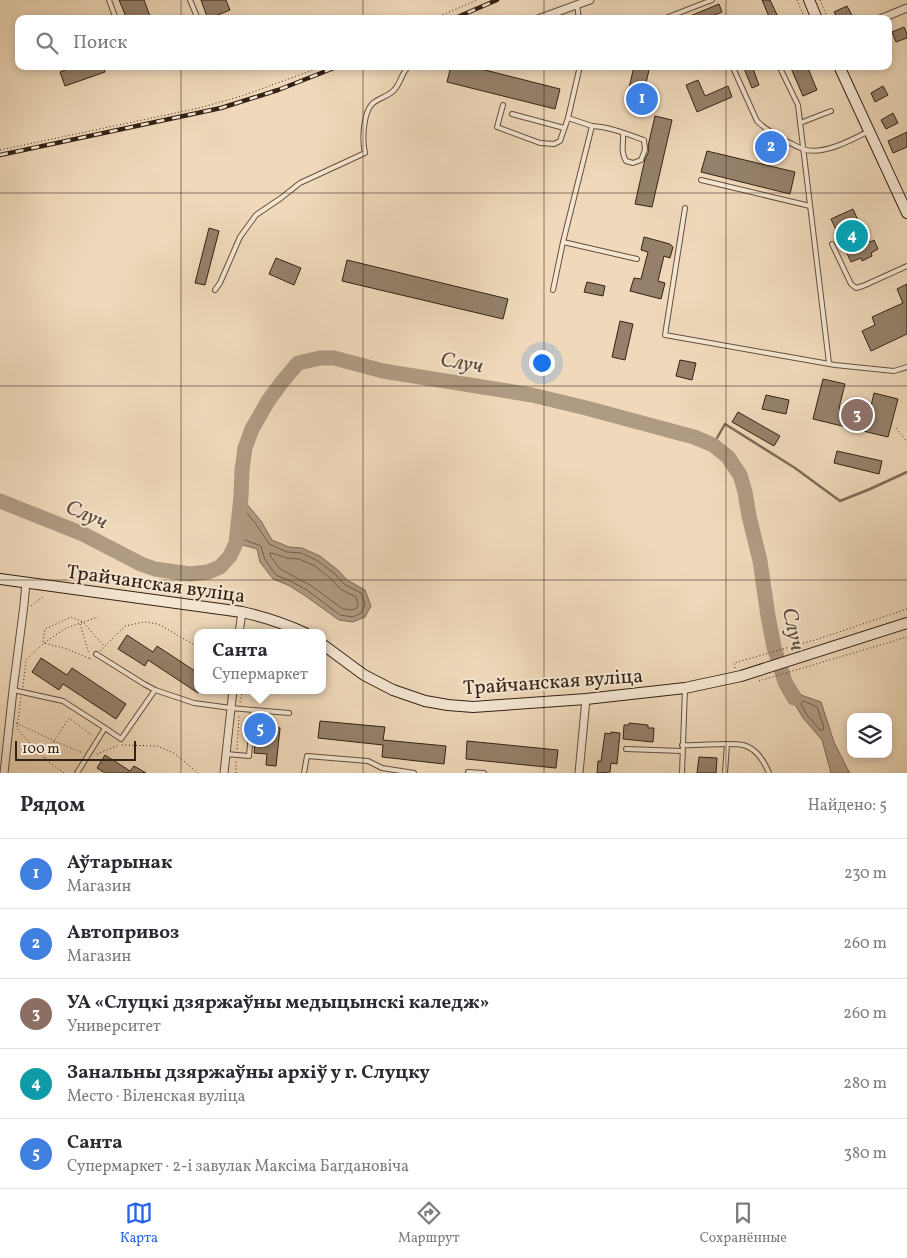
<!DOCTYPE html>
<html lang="ru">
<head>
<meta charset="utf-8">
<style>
	:root { --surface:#fff; --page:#f7f7f7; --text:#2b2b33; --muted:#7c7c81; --line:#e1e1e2; --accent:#2563eb }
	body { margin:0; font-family:Vollkorn,serif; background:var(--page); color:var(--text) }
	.controls { position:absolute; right:15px; bottom:15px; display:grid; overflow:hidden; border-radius:10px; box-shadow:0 2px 8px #0003 }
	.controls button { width:45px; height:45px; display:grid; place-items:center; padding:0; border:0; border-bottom:1px solid var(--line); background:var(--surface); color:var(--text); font:25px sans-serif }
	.scale { position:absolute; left:15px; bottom:12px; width:121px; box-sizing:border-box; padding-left:5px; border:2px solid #342115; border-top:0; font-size:14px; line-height:18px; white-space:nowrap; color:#342115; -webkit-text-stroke:4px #f5e6d2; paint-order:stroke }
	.you { position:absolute; left:541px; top:362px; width:18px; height:18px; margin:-12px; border:4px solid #fff; border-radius:50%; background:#1a73e8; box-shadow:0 0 0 8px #1a73e833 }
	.badge { display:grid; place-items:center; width:32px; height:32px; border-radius:50%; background:var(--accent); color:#fff; font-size:16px; font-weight:700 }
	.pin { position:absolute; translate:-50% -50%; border:2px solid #fff; box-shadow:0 1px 5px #0006 }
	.popup { position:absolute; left:194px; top:629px; width:132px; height:65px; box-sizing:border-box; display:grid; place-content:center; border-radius:10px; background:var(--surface); filter:drop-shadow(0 1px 4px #0005); font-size:16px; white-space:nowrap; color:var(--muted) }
	.popup b { font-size:19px; color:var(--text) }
	.popup::after { content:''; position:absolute; left:50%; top:100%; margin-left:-10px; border:10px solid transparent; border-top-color:var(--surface) }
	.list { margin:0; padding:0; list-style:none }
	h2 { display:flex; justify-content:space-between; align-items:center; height:65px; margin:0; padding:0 20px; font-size:21px }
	h2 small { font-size:16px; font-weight:400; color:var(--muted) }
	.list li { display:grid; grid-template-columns:32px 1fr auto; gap:15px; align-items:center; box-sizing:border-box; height:70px; padding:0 20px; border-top:1px solid var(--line) }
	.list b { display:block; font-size:19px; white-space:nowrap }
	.list p { margin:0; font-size:16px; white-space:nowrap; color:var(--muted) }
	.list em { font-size:16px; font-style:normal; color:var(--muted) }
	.icon { flex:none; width:28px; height:28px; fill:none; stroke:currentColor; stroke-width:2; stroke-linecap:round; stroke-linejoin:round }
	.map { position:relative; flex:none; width:907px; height:773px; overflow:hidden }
	.search { position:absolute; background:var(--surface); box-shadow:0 2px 8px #0003; left:15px; right:15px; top:15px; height:55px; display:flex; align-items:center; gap:12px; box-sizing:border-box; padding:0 18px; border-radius:10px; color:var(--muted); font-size:19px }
	.sheet { height:415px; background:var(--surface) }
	nav { display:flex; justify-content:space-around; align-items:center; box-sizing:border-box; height:70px; border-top:1px solid var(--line); background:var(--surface); font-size:14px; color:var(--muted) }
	nav a { display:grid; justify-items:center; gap:2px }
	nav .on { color:var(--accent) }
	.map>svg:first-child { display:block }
	.water { fill:#af9a82; stroke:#7e6a56 }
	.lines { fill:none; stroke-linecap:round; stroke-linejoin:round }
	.shore { stroke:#725e4c; stroke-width:1 }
	.stream { stroke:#7e6a56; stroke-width:2.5 }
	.river { stroke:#af9a82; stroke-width:15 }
	.building { fill:#95816b; stroke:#342115 }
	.lane-casing { stroke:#634f3e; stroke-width:6 }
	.street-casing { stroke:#634f3e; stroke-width:9 }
	.secondary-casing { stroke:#342115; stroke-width:12 }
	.path { stroke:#342115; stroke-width:1; stroke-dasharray:1 2.5; stroke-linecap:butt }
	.lane { stroke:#f5e6d2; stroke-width:4 }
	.street { stroke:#f5e6d2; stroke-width:7 }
	.secondary { stroke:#f5e6d2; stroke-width:10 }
	.rail-casing { stroke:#342115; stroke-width:4.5 }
	.rail { stroke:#f5e6d2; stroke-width:2.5; stroke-dasharray:8; stroke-linecap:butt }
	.grid { fill:none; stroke:#342115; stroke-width:1; stroke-opacity:0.55 }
	.labels { text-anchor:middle; stroke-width:4; stroke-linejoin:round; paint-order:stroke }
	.street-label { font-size:20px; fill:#342115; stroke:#f5e6d2 }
	.water-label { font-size:21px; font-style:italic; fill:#5f4b3b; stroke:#f5e6d2 }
</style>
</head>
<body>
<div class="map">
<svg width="907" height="773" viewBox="0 0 907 773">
	<rect width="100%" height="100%" fill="#efd9ba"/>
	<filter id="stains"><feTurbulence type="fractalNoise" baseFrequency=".004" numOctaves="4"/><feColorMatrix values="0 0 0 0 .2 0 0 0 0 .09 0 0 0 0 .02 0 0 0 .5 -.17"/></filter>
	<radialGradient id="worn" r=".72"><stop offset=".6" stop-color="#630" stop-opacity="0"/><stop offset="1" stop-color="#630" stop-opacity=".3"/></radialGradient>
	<g class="water">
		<polygon points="241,497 261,521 272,540 289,547 302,548 320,556 339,571 347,580 365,590 371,606 365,617 353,622 339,620 304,595 288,585 273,579 260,562 257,549 236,543"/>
		<polygon points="790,678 801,695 821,702 834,742 848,770 850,773 831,773 822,740 803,718 782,682"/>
	</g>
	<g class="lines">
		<g class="shore">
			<polygon points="247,513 256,524 269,544 287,552 301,553 318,561 335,574 344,584 361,593 365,605 361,613 353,617 340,615 307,590 290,581 276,575 265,560 261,546 242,539 244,515"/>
			<polygon points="272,553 287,558 299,559 315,566 331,579 340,589 356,597 358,604 357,608 352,610 343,609 310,585 280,569 271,557 270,554"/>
			<polygon points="804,701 817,707 824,727 823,730 820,730 807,715 801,704 802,702"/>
		</g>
		<polyline class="stream" points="713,445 725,424 795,468 840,501 870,489 907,472"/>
		<polyline class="river" points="0,501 83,534 141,564 155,569 190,574 208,572 220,567 230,556 236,543 241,497 242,470 245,448 252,429 268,401 282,382 298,363 320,358 334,358 383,371 532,395 586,408 694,437 713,445 728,457 740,475 745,492 749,516 760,561 768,616 774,647 785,682 794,698"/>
	</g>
	<g class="building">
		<polygon points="119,0 144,0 151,19 127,19"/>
		<polygon points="201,0 226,0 230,10 208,19"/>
		<polygon points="762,0 770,0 779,19 770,19"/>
		<polygon points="719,4 722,12 705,19 683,19"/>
		<polygon points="847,6 854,19 838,19 834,12"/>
		<polygon points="904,27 907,34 907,38 896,42 892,32"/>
		<polygon points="76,66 103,66 105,72 65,86 60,72"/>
		<polygon points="451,66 469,66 560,89 555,109 447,82"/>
		<polygon points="634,66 650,66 642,100 627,97"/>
		<polygon points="743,66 752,66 759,85 752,88"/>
		<polygon points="790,66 807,66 817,90 803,96"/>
		<polygon points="698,80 705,96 728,86 732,97 697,112 686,85"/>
		<polygon points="883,86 888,95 875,102 871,93"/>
		<polygon points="893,113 898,123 886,129 881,120"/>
		<polygon points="655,116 672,120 652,207 635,204 645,159 649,151 648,146"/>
		<polygon points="907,132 907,147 893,153 888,141"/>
		<polygon points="707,151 795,172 790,194 701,172"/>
		<polygon points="853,209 865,236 867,235 870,242 874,240 878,249 871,253 872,256 862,261 861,258 851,262 831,219"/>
		<polygon points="209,228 219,231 205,285 195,283"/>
		<polygon points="644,237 670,244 673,247 670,258 664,256 658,281 665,283 661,299 630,291 634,278 641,279 648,252 641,250"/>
		<polygon points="276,258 301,268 294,285 269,274"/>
		<polygon points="347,260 508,299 503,319 342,281"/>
		<polygon points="587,282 605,286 603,296 584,292"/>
		<polygon points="907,284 907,334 871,351 862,331 875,325 872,317 903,303 897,289"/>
		<polygon points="620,321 633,324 625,360 612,357"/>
		<polygon points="680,360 696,363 692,380 676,376"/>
		<polygon points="823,379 845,384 839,408 869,415 874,393 898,399 888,437 813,419"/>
		<polygon points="766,395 789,400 786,414 762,409"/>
		<polygon points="738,412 780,436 774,446 732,422"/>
		<polygon points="837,451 882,461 879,474 834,463"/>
		<polygon points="127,635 153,652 157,646 198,673 198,693 148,660 145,666 118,649"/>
		<polygon points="41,658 67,675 72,668 126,704 116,719 63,684 59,690 32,672"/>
		<polygon points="320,721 385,727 383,740 446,746 444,764 382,757 383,745 318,738"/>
		<polygon points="629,723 648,725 648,728 654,728 653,742 623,739 624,725 629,725"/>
		<polygon points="257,725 280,728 276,766 266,765 267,754 254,753"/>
		<polygon points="611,732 620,733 617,764 611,763 610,772 597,773 598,761 601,761 605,733 611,734"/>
		<polygon points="467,741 558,750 556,768 466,759"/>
		<polygon points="105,755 130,771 134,766 146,773 105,773 97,768"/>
		<polygon points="699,757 717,758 716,773 697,773"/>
	</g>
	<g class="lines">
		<defs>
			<g id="lane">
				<polyline points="109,0 116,19"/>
				<polyline points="190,0 198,19"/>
				<polyline points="577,5 579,19"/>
				<polyline points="663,19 712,0"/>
				<polyline points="780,68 798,105 829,363"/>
				<path d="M734,70L757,121C766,130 775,135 786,141C791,143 797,147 803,149C822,156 852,140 869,131"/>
				<polyline points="503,105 497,127 540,143 554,144 560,141 568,118"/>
				<polyline points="512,114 564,128"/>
				<polyline points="800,123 831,111"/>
				<path d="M592,126C610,127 627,134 644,140L645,150L641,160L633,163L626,161C620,151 624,143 623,133"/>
				<polyline points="701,180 810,206"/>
				<polyline points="685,208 665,335 835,365 894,371 907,367"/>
				<polyline points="563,242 637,259"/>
				<polyline points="832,244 851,284 856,288 863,286 907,266"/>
				<path d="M215,290L220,283L240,237L256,215L281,198L300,183L365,153C362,140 363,114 372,104C378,98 390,96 395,89C401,82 402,72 409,66"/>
				<polyline points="553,290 563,242 592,126 568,118 580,66"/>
				<polyline points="96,654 144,684 155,690 194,703 231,708 289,713"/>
				<polyline points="13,690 63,701 105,728 77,773"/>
				<polyline points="105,728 121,739 155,690"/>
				<path d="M682,745C700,746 727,742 743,745C756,748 764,761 769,773"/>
				<polyline points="626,749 682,751"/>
				<polyline points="226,754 249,756 253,710"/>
				<polyline points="468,772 484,773"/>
				<polyline points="304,773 307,756 368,761 382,768 414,773"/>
				<polyline points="682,773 685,688"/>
				<polyline points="725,773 727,744"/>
			</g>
			<g id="street">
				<polyline points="538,19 590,0"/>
				<polyline points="880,19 907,8"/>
				<polyline points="239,633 242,612"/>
				<polyline points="4,773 13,690 24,605 26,582"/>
				<polyline points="224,773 233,690"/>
				<polyline points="579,773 586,699"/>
			</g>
			<g id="secondary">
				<polyline points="809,0 817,19"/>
				<polyline points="839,66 907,213"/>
				<path d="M0,579L242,612C265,617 283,623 305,633"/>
				<polyline points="322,644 364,675 393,690 425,701 448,705 473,707 586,699 685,688 741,676 907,623"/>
			</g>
		</defs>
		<use href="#lane" class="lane-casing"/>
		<use href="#street" class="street-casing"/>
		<use href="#secondary" class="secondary-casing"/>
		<g class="path">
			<polyline points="797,0 805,19"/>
			<polyline points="820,0 828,19"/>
			<polyline points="433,19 477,0"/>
			<polyline points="0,150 199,108 242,96 324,66"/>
			<polyline points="896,428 907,442"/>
			<polyline points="31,606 43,597 43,595"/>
			<polyline points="80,624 89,654"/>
			<polyline points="249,633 250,629"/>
			<polyline points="100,651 125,626 144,622 158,624 198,647"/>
			<polyline points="90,658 91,659 67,649 44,643 43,641 45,629 71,617 83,622 104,646"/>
			<polyline points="735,668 734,663 818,639 907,609"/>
			<polyline points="759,681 907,637"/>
			<polyline points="23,687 26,660 44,643 66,628 98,617"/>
			<polyline points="21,698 17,729 45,759"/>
			<polyline points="240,702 242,693"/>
			<polyline points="16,723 54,741 83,753"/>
			<polyline points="122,745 157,746 174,753 198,773"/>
			<polyline points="237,749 239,716"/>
			<polyline points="97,754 119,745"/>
			<polyline points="64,773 45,759 54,741 69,718 92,735"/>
			<polyline points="236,773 236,761"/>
		</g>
		<use href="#lane" class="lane"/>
		<use href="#street" class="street"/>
		<use href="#secondary" class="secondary"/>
		<defs>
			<g id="rail">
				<polyline points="453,19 497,0"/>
				<polyline points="0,155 221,108 278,90 339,66"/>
			</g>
		</defs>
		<use href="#rail" class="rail-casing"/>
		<use href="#rail" class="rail"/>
	</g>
	<path class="grid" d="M181,0V19M363,0V19M544,0V19M726,0V19M181,66V773M363,66V773M544,66V773M726,66V773M0,193H907M0,386H907M0,580H907"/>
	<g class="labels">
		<g class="street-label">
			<text transform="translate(156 583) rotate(8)" y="7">Трайчанская вуліца</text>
			<text transform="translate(553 681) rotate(-4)" y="7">Трайчанская вуліца</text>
		</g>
		<g class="water-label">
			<text transform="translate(462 362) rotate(10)" y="7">Случ</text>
			<text transform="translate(87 514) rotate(24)" y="7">Случ</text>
			<text transform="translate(794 629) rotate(78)" y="7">Случ</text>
		</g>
	</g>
	<rect width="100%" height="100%" filter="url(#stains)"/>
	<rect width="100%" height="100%" fill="url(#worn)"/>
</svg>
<div class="controls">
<button><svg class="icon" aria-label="layers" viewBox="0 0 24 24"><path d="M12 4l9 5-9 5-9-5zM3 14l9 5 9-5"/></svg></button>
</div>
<div class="scale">100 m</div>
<div class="you"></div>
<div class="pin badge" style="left:642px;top:99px;background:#3f7fe0">1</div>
<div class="pin badge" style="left:771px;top:147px;background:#3f7fe0">2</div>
<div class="pin badge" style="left:857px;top:415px;background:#8d6e63">3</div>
<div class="pin badge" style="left:852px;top:236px;background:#0f9aa8">4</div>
<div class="pin badge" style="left:260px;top:729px;background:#3f7fe0">5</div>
<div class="popup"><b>Санта</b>Супермаркет</div>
<div class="search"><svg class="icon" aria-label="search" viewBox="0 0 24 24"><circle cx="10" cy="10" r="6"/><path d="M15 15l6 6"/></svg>Поиск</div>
</div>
<section class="sheet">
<h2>Рядом<small>Найдено: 5</small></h2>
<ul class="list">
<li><span class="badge" style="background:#3f7fe0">1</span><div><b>Аўтарынак</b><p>Магазин</p></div><em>230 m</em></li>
<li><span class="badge" style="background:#3f7fe0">2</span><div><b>Автопривоз</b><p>Магазин</p></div><em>260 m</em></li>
<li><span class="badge" style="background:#8d6e63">3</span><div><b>УА «Слуцкі дзяржаўны медыцынскі каледж»</b><p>Университет</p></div><em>260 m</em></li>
<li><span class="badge" style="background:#0f9aa8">4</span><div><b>Занальны дзяржаўны архіў у г. Слуцку</b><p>Место · Віленская вуліца</p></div><em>280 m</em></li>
<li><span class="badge" style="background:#3f7fe0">5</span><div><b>Санта</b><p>Супермаркет · 2-і завулак Максіма Багдановіча</p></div><em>380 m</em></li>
</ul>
</section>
<nav>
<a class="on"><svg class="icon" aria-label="map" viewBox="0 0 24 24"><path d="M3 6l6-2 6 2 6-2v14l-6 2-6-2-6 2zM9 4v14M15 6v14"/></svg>Карта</a>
<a><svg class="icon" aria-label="directions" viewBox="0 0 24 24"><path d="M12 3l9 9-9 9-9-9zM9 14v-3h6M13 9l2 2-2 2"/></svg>Маршрут</a>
<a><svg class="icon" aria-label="saved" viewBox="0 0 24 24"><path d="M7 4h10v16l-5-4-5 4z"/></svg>Сохранённые</a>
</nav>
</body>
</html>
